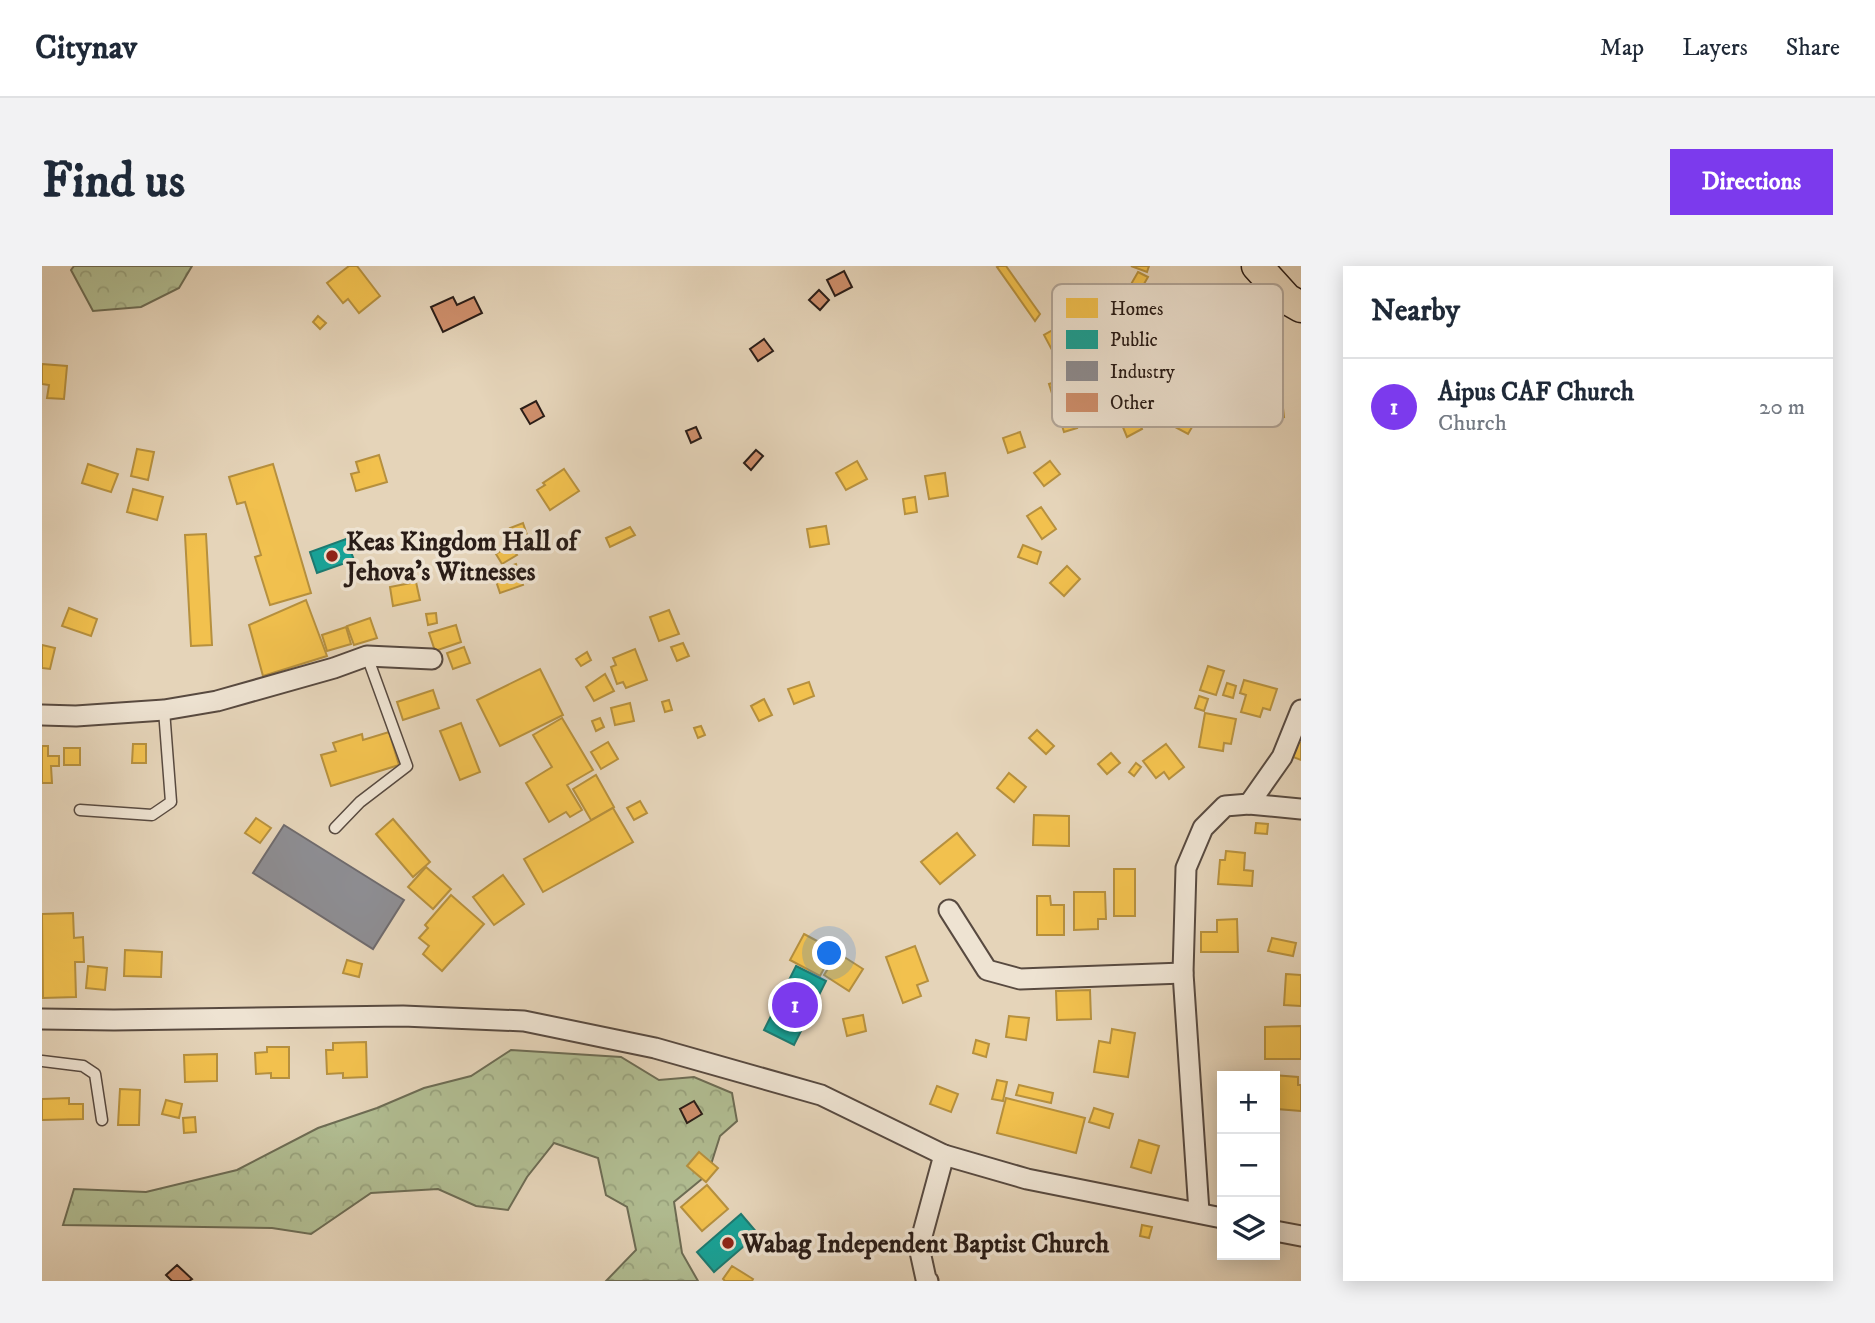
<!DOCTYPE html>
<html lang="en">
<head>
<meta charset="utf-8">
<style>
	:root { --surface:#fff; --page:#f2f2f3; --text:#1f2937; --muted:#747a83; --line:#e0e1e3; --accent:#7c3aed }
	body { margin:0; font-family:"IM FELL DW Pica",serif; background:var(--page); color:var(--text) }
	.controls { position:absolute; right:21px; bottom:21px; display:grid; overflow:hidden; border-radius:0px; box-shadow:0 4px 18px #0003 }
	.controls button { width:63px; height:63px; display:grid; place-items:center; padding:0; border:0; border-bottom:2px solid var(--line); background:var(--surface); color:var(--text); font:35px sans-serif }
	.you { position:absolute; left:788px; top:688px; width:24px; height:24px; margin:-18px; border:5px solid #fff; border-radius:50%; background:#1a73e8; box-shadow:0 0 0 10px #1a73e833 }
	.badge { display:grid; place-items:center; width:46px; height:46px; border-radius:50%; background:var(--accent); color:#fff; font-size:23px; font-weight:700 }
	.pin { position:absolute; translate:-50% -50%; border:4px solid #fff; box-shadow:0 2px 7px #0006 }
	.list { margin:0; padding:0; list-style:none }
	h2 { display:flex; justify-content:space-between; align-items:center; height:91px; margin:0; padding:0 28px; font-size:30px }
	h2 small { font-size:23px; font-weight:400; color:var(--muted) }
	.list li { display:grid; grid-template-columns:46px 1fr auto; gap:21px; align-items:center; box-sizing:border-box; height:98px; padding:0 28px; border-top:2px solid var(--line) }
	.list b { display:block; font-size:26px; white-space:nowrap }
	.list p { margin:0; font-size:23px; white-space:nowrap; color:var(--muted) }
	.list em { font-size:23px; font-style:normal; color:var(--muted) }
	.icon { flex:none; width:38px; height:38px; fill:none; stroke:currentColor; stroke-width:2; stroke-linecap:round; stroke-linejoin:round }
	.map { position:relative; flex:none; width:1259px; height:1015px; overflow:hidden; border-radius:0px }
	header { display:flex; align-items:center; gap:42px; box-sizing:border-box; height:98px; padding:0 35px; background:var(--surface); border-bottom:2px solid var(--line) }
	header strong { font-size:33px }
	nav { display:flex; gap:38px; margin-inline-start:auto; font-size:24px }
	.intro { display:flex; align-items:center; justify-content:space-between; box-sizing:border-box; height:168px; padding:0 42px }
	h1 { margin:0; font-size:49px }
	.button { padding:18px 32px; border-radius:0px; background:var(--accent); color:#fff; font-size:24px; font-weight:700 }
	main { display:flex; gap:42px; padding:0 42px }
	aside { flex:1; background:var(--surface); border-radius:0px; box-shadow:0 4px 18px #0003 }
	.map>svg:first-child { display:block }
	.forest { fill:url(#forest-crowns); stroke:#6d6c54; stroke-width:2 }
	.homes { fill:#f2c14e; stroke:#b6903e; stroke-width:2 }
	.public { fill:#17a398; stroke:#1c7a71; stroke-width:2 }
	.industry { fill:#8d8d92; stroke:#6f6b6d; stroke-width:2 }
	.building { fill:#cf8f6c; stroke:#291c17; stroke-width:2 }
	.lines { fill:none; stroke-linecap:round; stroke-linejoin:round }
	.service-casing { stroke:#584a40; stroke-width:13 }
	.minor-casing { stroke:#584a40; stroke-width:23 }
	.primary-casing { stroke:#291c17; stroke-width:33 }
	.service { stroke:#eee3d2; stroke-width:10 }
	.minor { stroke:#eee3d2; stroke-width:19 }
	.primary { stroke:#e5d4b9; stroke-width:30 }
	.poi-dot { fill:#8f2418; stroke:#eee3d2; stroke-width:2.5 }
	.labels { text-anchor:middle; stroke-width:7; stroke-linejoin:round; paint-order:stroke }
	.poi-label { font-size:26px; font-weight:bold; fill:#291c17; stroke:#eee3d2; text-anchor:start }
	.key { fill:#eee3d2; stroke:#b3a79a; stroke-width:2 }
	.key-label { font-size:19px; fill:#291c17 }
</style>
</head>
<body>
<header>
<strong>Citynav</strong>
<nav><a>Map</a><a>Layers</a><a>Share</a></nav>
</header>
<div class="intro"><h1>Find us</h1><a class="button">Directions</a></div>
<main>
<div class="map">
<svg width="1259" height="1015" viewBox="0 0 1259 1015">
	<defs>
		<pattern id="forest-crowns" width="20" height="18" patternUnits="userSpaceOnUse" patternTransform="scale(1.75)"><rect width="20" height="18" fill="#b1bd92"/><path d="M2 6a3 3 0 1 1 6 0M12 15a3 3 0 1 1 6 0" fill="none" stroke="#98a27d"/></pattern>
	</defs>
	<rect width="100%" height="100%" fill="#e5d4b9"/>
	<filter id="stains"><feTurbulence type="fractalNoise" baseFrequency=".00286" numOctaves="4"/><feColorMatrix values="0 0 0 0 .2 0 0 0 0 .09 0 0 0 0 .02 0 0 0 .5 -.17"/></filter>
	<radialGradient id="worn" r=".72"><stop offset=".6" stop-color="#630" stop-opacity="0"/><stop offset="1" stop-color="#630" stop-opacity=".3"/></radialGradient>
	<g class="forest">
		<polygon points="32,0 150,0 137,22 99,41 51,45 29,4"/>
		<polygon points="469,784 579,791 617,814 652,811 690,827 695,855 678,870 666,908 632,936 640,987 656,1015 564,1015 594,984 585,941 564,929 556,892 512,877 485,911 466,944 434,940 396,923 329,927 269,968 230,962 21,959 32,923 104,926 195,904 276,862 335,842 382,822 429,810"/>
	</g>
	<g class="homes">
		<polygon points="307,0 315,0 338,30 317,47 306,33 301,37 285,17"/>
		<polygon points="957,0 964,0 998,48 993,55 955,1"/>
		<polygon points="1089,0 1107,0 1105,6"/>
		<polygon points="1096,6 1106,11 1098,25 1088,20"/>
		<polygon points="276,50 284,57 278,63 271,56"/>
		<polygon points="1016,61 1025,76 1010,84 1002,69"/>
		<polygon points="0,98 25,100 22,133 5,132 7,119 0,118"/>
		<polygon points="1046,106 1052,125 1026,133 1035,162 1022,166 1007,118"/>
		<polygon points="1240,133 1242,151 1225,153 1223,135"/>
		<polygon points="1128,143 1153,156 1146,168 1122,155"/>
		<polygon points="1095,151 1100,163 1085,171 1080,159"/>
		<polygon points="978,166 983,181 966,187 961,172"/>
		<polygon points="95,183 112,186 106,214 89,210"/>
		<polygon points="337,189 345,216 314,225 309,208 317,206 314,196"/>
		<polygon points="815,195 825,213 804,224 794,207"/>
		<polygon points="1008,195 1018,208 1002,220 992,207"/>
		<polygon points="46,198 76,208 69,226 40,217"/>
		<polygon points="231,198 269,327 228,339 213,291 219,289 203,236 195,238 187,211"/>
		<polygon points="522,203 537,225 508,244 495,224 503,219 501,217"/>
		<polygon points="903,207 906,230 887,233 883,210"/>
		<polygon points="91,223 121,231 115,254 85,246"/>
		<polygon points="873,231 875,246 863,248 861,233"/>
		<polygon points="999,241 1014,263 1000,273 985,250"/>
		<polygon points="481,257 486,272 474,277 468,262"/>
		<polygon points="784,260 787,278 768,281 765,263"/>
		<polygon points="588,261 593,269 568,281 564,272"/>
		<polygon points="164,268 170,379 149,380 143,269"/>
		<polygon points="468,279 475,289 460,298 454,288"/>
		<polygon points="981,279 999,286 995,298 976,291"/>
		<polygon points="474,298 481,319 458,327 451,306"/>
		<polygon points="1025,300 1038,313 1022,330 1008,317"/>
		<polygon points="374,316 378,334 351,340 348,321"/>
		<polygon points="264,334 285,390 221,410 207,359"/>
		<polygon points="27,342 55,353 49,370 20,360"/>
		<polygon points="627,344 637,368 617,375 608,351"/>
		<polygon points="394,347 395,357 386,359 384,348"/>
		<polygon points="328,352 335,372 312,379 305,360"/>
		<polygon points="414,359 419,376 393,385 387,367"/>
		<polygon points="304,361 309,378 285,385 280,369"/>
		<polygon points="641,377 647,390 635,395 629,381"/>
		<polygon points="0,379 13,382 8,403 0,402"/>
		<polygon points="422,381 428,397 411,403 405,387"/>
		<polygon points="593,383 605,414 584,422 581,416 575,418 569,401 574,399 571,392"/>
		<polygon points="545,386 549,394 539,400 534,393"/>
		<polygon points="1166,400 1182,405 1174,429 1158,424"/>
		<polygon points="498,403 521,449 458,480 435,434"/>
		<polygon points="563,408 572,425 552,435 544,421"/>
		<polygon points="1202,414 1235,423 1228,444 1221,442 1218,451 1199,446 1204,429 1198,427"/>
		<polygon points="767,416 772,430 752,438 746,423"/>
		<polygon points="1185,417 1194,420 1191,432 1181,429"/>
		<polygon points="391,424 397,442 361,454 355,436"/>
		<polygon points="1157,430 1166,433 1162,445 1153,442"/>
		<polygon points="722,433 730,449 717,455 709,440"/>
		<polygon points="627,434 630,444 623,446 620,436"/>
		<polygon points="588,437 592,455 573,459 569,442"/>
		<polygon points="1163,447 1194,453 1189,478 1182,477 1181,485 1157,481"/>
		<polygon points="520,452 551,504 525,519 540,544 528,551 524,546 507,556 484,517 510,501 491,469"/>
		<polygon points="558,452 562,461 554,465 550,455"/>
		<polygon points="419,457 438,506 418,514 398,465"/>
		<polygon points="659,460 663,469 656,472 652,462"/>
		<polygon points="995,464 1012,480 1004,488 987,472"/>
		<polygon points="347,466 357,499 289,520 279,489 294,485 291,477 320,468 321,474"/>
		<polygon points="566,476 576,493 559,503 549,486"/>
		<polygon points="1255,476 1259,477 1259,494 1251,491"/>
		<polygon points="91,478 104,478 104,497 90,497"/>
		<polygon points="1124,478 1142,501 1127,513 1122,506 1114,512 1101,495"/>
		<polygon points="0,480 6,480 6,490 17,490 17,500 9,500 10,517 0,517"/>
		<rect x="22" y="482" width="16" height="17"/>
		<polygon points="1069,487 1078,497 1065,508 1056,498"/>
		<polygon points="1094,497 1099,501 1092,510 1087,506"/>
		<polygon points="967,507 984,521 972,536 955,522"/>
		<polygon points="554,509 572,541 549,554 531,523"/>
		<polygon points="598,535 605,547 592,554 585,542"/>
		<polygon points="571,542 591,576 501,626 482,593"/>
		<polygon points="992,549 1027,550 1027,580 991,579"/>
		<polygon points="214,552 229,562 218,577 203,567"/>
		<polygon points="351,553 388,596 371,611 334,568"/>
		<polygon points="1214,557 1226,558 1225,568 1213,567"/>
		<polygon points="915,567 933,589 898,618 879,596"/>
		<polygon points="1184,585 1203,587 1202,604 1211,605 1210,620 1176,618 1178,594 1183,594"/>
		<polygon points="384,601 409,623 391,643 366,621"/>
		<rect x="1072" y="603" width="21" height="47"/>
		<polygon points="461,609 482,638 452,659 431,631"/>
		<polygon points="1032,626 1063,626 1064,653 1056,653 1056,663 1032,664"/>
		<polygon points="409,629 442,658 400,705 381,688 387,680 377,672 386,662 383,659"/>
		<polygon points="995,630 1008,630 1009,639 1022,639 1022,669 995,669"/>
		<polygon points="31,647 32,672 41,671 42,696 33,696 34,731 1,732 0,648"/>
		<polygon points="1195,653 1196,686 1159,686 1159,666 1175,666 1175,654"/>
		<polygon points="762,668 792,684 778,710 748,694"/>
		<polygon points="1230,672 1254,677 1251,690 1226,685"/>
		<polygon points="873,680 886,715 875,719 879,730 861,737 844,691"/>
		<polygon points="83,684 120,686 119,711 82,710"/>
		<polygon points="796,687 821,703 807,725 782,709"/>
		<polygon points="305,694 320,698 317,711 301,707"/>
		<polygon points="46,700 65,702 63,724 44,722"/>
		<polygon points="1244,708 1259,709 1259,740 1242,739"/>
		<polygon points="1048,724 1049,753 1015,754 1014,725"/>
		<polygon points="821,749 824,765 805,770 801,753"/>
		<polygon points="967,750 987,752 984,774 964,771"/>
		<polygon points="1259,760 1259,793 1223,793 1223,761"/>
		<polygon points="1070,763 1093,767 1086,811 1052,806 1057,775 1068,777"/>
		<polygon points="934,774 947,778 944,791 931,787"/>
		<polygon points="324,776 325,811 301,812 301,807 285,808 284,784 291,784 291,777"/>
		<polygon points="225,781 247,781 247,812 229,812 229,807 214,808 213,787 225,786"/>
		<polygon points="175,788 175,815 143,816 142,789"/>
		<polygon points="1231,809 1256,811 1256,819 1259,819 1259,845 1235,843 1236,836 1233,836 1233,810 1230,810"/>
		<polygon points="955,814 965,816 961,835 950,833"/>
		<polygon points="977,819 1011,827 1009,837 974,829"/>
		<polygon points="895,820 916,828 909,846 888,838"/>
		<polygon points="78,823 98,824 97,859 76,859"/>
		<polygon points="27,832 27,838 41,838 41,853 0,854 0,833"/>
		<polygon points="964,832 1043,852 1034,887 955,867"/>
		<polygon points="124,834 140,838 137,852 120,848"/>
		<polygon points="1052,842 1071,848 1067,862 1047,856"/>
		<polygon points="153,851 154,866 142,867 141,852"/>
		<polygon points="1097,874 1117,880 1109,907 1089,901"/>
		<polygon points="657,886 676,902 664,916 645,900"/>
		<polygon points="665,919 686,943 660,965 639,941"/>
		<polygon points="1100,959 1110,961 1107,972 1098,970"/>
		<polygon points="690,1000 711,1013 710,1015 683,1015 681,1013"/>
	</g>
	<g class="public">
		<polygon points="304,273 312,294 275,307 268,286"/>
		<polygon points="754,700 784,715 752,779 722,764"/>
		<polygon points="699,948 716,968 672,1006 655,986"/>
	</g>
	<polygon class="industry" points="242,559 362,634 331,683 211,607"/>
	<g class="building">
		<polygon points="802,5 810,21 793,30 785,14"/>
		<polygon points="777,24 787,34 778,44 767,34"/>
		<polygon points="411,31 415,39 432,31 440,47 401,66 389,41"/>
		<polygon points="722,73 731,85 716,95 708,83"/>
		<polygon points="494,135 502,150 488,158 479,143"/>
		<polygon points="654,161 659,172 649,177 644,165"/>
		<polygon points="714,184 721,190 709,204 702,197"/>
		<polygon points="652,835 660,848 645,857 638,843"/>
		<polygon points="135,999 150,1013 147,1015 130,1015 124,1009"/>
	</g>
	<g class="lines">
		<defs>
			<g id="service">
				<polyline points="38,544 110,549 129,536 122,444"/>
				<polyline points="293,562 318,536 365,500 325,390"/>
				<polyline points="0,795 41,800 53,808 60,854"/>
			</g>
			<g id="minor">
				<polyline points="0,449 34,450 122,444 175,435 292,402 325,390 390,393"/>
				<polyline points="1207,538 1240,491 1259,444"/>
				<polyline points="907,644 945,704 978,713 1141,707"/>
				<polyline points="0,753 72,754 361,750 482,755 613,782 779,829 902,889 985,913 1180,952"/>
				<polyline points="1157,946 1141,707 1144,602 1161,562 1183,540 1207,538 1259,543"/>
				<polyline points="1233,965 1259,970"/>
				<polyline points="886,1015 884,1013 877,981 902,889"/>
			</g>
			<polyline id="primary" points="1215,0 1245,33 1259,41"/>
		</defs>
		<use href="#service" class="service-casing"/>
		<use href="#minor" class="minor-casing"/>
		<use href="#primary" class="primary-casing"/>
		<use href="#service" class="service"/>
		<use href="#minor" class="minor"/>
		<use href="#primary" class="primary"/>
	</g>
	<g class="poi-dot">
		<circle cx="290" cy="290" r="7"/>
		<circle cx="686" cy="977" r="7"/>
	</g>
	<g class="labels">
		<g class="poi-label">
			<text x="304" y="284">Keas Kingdom Hall of<tspan x="304" dy="30">Jehova's Witnesses</tspan></text>
			<text x="700" y="986">Wabag Independent Baptist Church</text>
		</g>
	</g>
	<rect x="1010" y="18" width="231" height="143" rx="10" class="key"/>
	<rect x="1024" y="32" width="32" height="20" fill="#f2c14e"/>
	<rect x="1024" y="64" width="32" height="19" fill="#17a398"/>
	<rect x="1024" y="95" width="32" height="20" fill="#8d8d92"/>
	<rect x="1024" y="127" width="32" height="19" fill="#cf8f6c"/>
	<g class="key-label">
		<text x="1068" y="49">Homes</text>
		<text x="1068" y="80">Public</text>
		<text x="1068" y="112">Industry</text>
		<text x="1068" y="143">Other</text>
	</g>
	<rect width="100%" height="100%" filter="url(#stains)"/>
	<rect width="100%" height="100%" fill="url(#worn)"/>
</svg>
<div class="controls">
<button>+</button>
<button>−</button>
<button><svg class="icon" aria-label="layers" viewBox="0 0 24 24"><path d="M12 4l9 5-9 5-9-5zM3 14l9 5 9-5"/></svg></button>
</div>
<div class="you"></div>
<div class="pin badge" style="left:753px;top:739px">1</div>
</div>
<aside>
<h2>Nearby<small></small></h2>
<ul class="list">
<li><span class="badge">1</span><div><b>Aipus CAF Church</b><p>Church</p></div><em>20 m</em></li>
</ul>
</aside>
</main>
</body>
</html>
